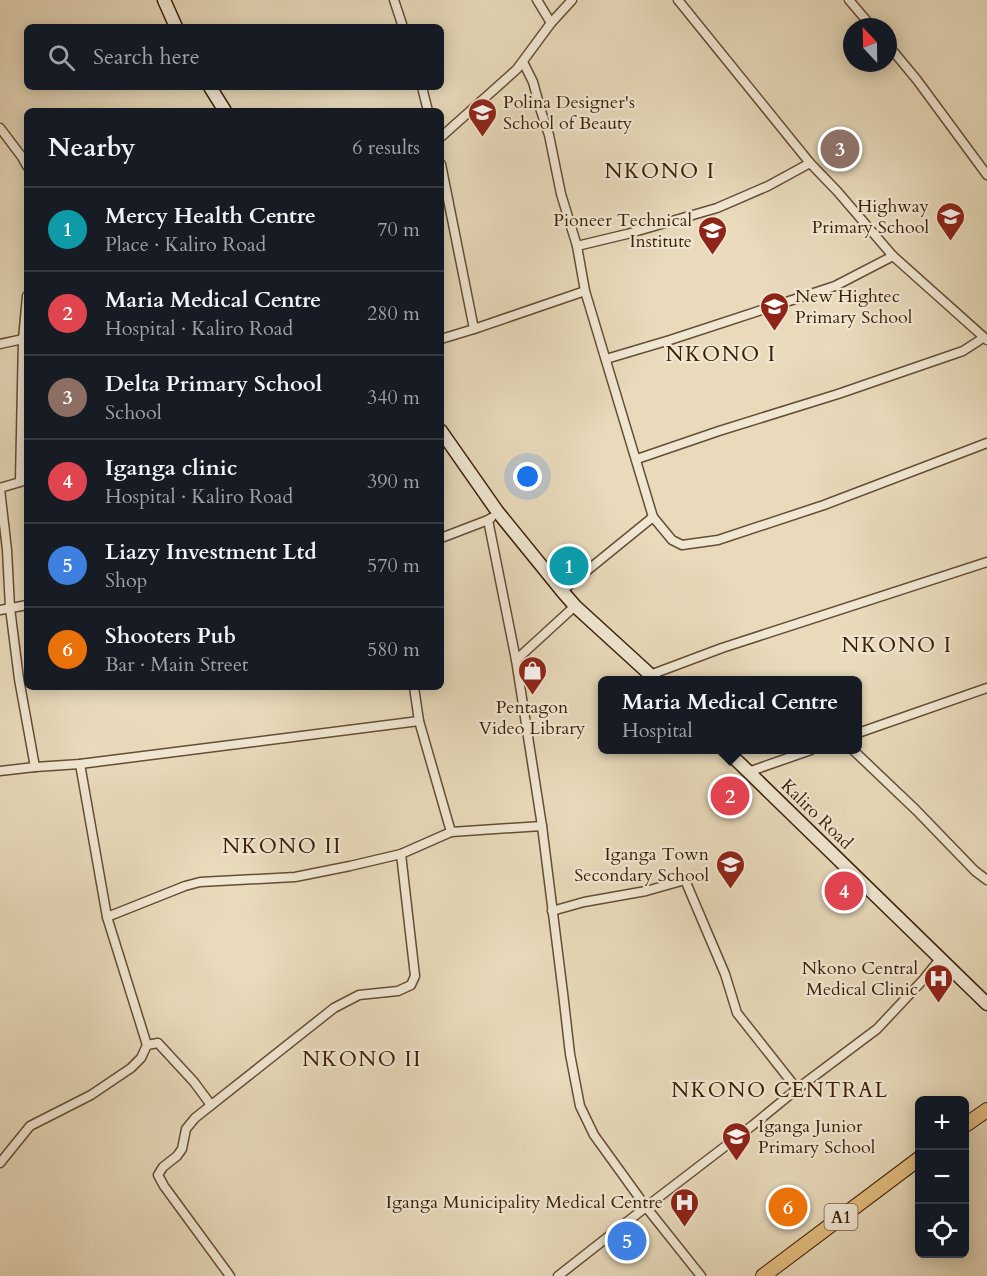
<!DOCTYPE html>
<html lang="en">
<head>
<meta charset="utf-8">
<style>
	:root { --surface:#171b24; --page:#20242c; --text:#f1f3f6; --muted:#9ea1a6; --line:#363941; --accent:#db2777 }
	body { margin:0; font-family:Cardo,serif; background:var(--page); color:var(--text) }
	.controls { position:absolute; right:18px; bottom:18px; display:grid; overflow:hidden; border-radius:9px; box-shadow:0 3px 15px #0003 }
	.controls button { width:54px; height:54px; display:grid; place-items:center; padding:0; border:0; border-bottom:2px solid var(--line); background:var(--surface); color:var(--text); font:30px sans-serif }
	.compass { position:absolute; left:843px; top:18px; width:54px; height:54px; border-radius:50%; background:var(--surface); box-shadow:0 3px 15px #0003; rotate:338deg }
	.you { position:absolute; left:528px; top:477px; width:21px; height:21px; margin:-15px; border:4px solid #fff; border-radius:50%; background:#1a73e8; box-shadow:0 0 0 9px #1a73e833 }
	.badge { display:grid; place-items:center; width:39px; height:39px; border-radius:50%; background:var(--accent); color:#fff; font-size:20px; font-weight:700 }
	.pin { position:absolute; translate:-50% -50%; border:3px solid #fff; box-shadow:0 2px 6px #0006 }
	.popup { position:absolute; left:598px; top:676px; width:264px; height:78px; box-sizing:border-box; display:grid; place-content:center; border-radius:9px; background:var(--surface); filter:drop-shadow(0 2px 4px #0005); font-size:20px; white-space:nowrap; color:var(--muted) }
	.popup b { font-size:22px; color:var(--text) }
	.popup::after { content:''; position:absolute; left:50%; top:100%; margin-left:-12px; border:12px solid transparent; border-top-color:var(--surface) }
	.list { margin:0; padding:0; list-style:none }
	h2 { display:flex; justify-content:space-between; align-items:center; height:78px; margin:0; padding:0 24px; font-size:26px }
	h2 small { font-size:20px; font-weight:400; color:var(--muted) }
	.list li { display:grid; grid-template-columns:39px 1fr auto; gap:18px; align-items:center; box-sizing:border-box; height:84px; padding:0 24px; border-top:2px solid var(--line) }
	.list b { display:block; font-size:22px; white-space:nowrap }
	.list p { margin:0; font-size:20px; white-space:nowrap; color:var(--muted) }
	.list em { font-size:20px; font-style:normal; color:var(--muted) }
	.icon { flex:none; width:33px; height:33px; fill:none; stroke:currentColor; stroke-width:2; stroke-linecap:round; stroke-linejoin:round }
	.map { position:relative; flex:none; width:987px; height:1276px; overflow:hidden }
	.search { position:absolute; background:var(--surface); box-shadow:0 3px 15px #0003; left:24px; top:24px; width:420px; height:66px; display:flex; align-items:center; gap:15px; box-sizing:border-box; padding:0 21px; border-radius:9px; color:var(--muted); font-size:22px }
	.panel { position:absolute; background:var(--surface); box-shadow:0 3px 15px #0003; left:24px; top:108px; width:420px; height:582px; border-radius:9px }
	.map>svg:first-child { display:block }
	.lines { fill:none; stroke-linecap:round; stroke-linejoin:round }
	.minor-casing { stroke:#674d32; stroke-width:11 }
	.secondary-casing { stroke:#3c1e05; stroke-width:15 }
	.primary-casing { stroke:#3c1e05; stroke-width:16 }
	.minor { stroke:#f0e7d3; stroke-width:8 }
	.secondary { stroke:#f0e7d3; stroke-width:12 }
	.primary { stroke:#e4bd7e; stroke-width:14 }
	.labels { text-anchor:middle; stroke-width:4.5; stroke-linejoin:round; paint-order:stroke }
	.shield { fill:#f0e7d3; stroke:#725a43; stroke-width:1.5 }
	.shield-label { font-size:16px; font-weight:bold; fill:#3c1e05 }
	.poi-label { font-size:18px; fill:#3c1e05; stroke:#f0e7d3; text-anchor:end }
	.street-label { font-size:18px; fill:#3c1e05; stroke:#f0e7d3 }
	.quarter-label { font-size:21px; letter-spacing:1.5px; fill:#3c1e05; stroke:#f0e7d3 }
</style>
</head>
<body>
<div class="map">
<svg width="987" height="1276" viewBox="0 0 987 1276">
	<rect width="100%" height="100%" fill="#e8dabb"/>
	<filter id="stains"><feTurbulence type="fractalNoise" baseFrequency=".00333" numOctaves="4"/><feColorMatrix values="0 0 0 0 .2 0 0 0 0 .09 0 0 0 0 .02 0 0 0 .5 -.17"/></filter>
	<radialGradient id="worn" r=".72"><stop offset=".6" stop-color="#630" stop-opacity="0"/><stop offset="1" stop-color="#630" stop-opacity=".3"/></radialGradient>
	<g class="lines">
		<defs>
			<g id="minor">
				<polyline points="394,0 403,27"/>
				<polyline points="537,0 551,23"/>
				<polyline points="678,0 810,163 837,191 893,256 987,340"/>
				<polyline points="849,0 872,27"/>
				<polyline points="888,45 917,80 987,175"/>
				<polyline points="523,62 533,82 541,111 549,135 561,194 577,246 585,291 653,517 672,540 682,545 718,540 824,505 987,443"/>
				<polyline points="422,87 428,111"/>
				<polyline points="0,128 22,157 27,166"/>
				<polyline points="441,137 517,69 551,23 572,0"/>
				<polyline points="441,164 474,329 441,339"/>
				<polyline points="577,246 627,234 717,208 768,186 810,163"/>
				<polyline points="474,329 585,291"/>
				<polyline points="0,344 23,339"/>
				<polyline points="606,359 670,340 835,286 893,256"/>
				<polyline points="637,459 719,431 838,394 963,351 983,338"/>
				<polyline points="20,481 23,339 27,296"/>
				<polyline points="0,488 27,480"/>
				<polyline points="0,489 7,550 10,608 19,679 35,767 80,764 419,721"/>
				<polyline points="488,520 516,660 542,826 563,993 570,1054 580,1106 594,1135 646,1207 701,1276"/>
				<polyline points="441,538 488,520 491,518"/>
				<polyline points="562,591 653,517"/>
				<polyline points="0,610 27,605"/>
				<polyline points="516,660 575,606"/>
				<polyline points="650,675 722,648 987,562"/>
				<polyline points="414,687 419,721 451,832"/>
				<polyline points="858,733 987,688"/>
				<polyline points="853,750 916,810 975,871 987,880"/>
				<polyline points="0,771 35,767"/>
				<polyline points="748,772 811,750"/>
				<polyline points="552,911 584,902 646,891 685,880 725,974 737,1013 797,1089"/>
				<polyline points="107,917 185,886 200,882 295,877 350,866 401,854 451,832 542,826"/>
				<polyline points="147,1045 158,1043 194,1082 211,1105"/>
				<polyline points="0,1163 30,1126 91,1095 131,1068 141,1058 147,1045 107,917 80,764"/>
				<polyline points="230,1276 164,1186 158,1175 163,1167 177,1156 182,1149 186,1129 195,1118 334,1008 359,995 398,991 411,985 415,976 401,854"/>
				<polyline points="558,1276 646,1207 753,1125 797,1089 877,1029 923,980 940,959"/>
			</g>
			<g id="secondary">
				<polyline points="164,0 176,27"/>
				<polyline points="210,87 225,111"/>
				<polyline points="441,431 497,511 562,591 575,606 656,680"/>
				<polyline points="726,750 987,1004"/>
			</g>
			<g id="primary">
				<polyline points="964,1126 987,1110"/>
				<polyline points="763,1276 920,1158"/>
			</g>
		</defs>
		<use href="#minor" class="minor-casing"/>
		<use href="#secondary" class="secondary-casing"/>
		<use href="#primary" class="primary-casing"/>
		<use href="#minor" class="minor"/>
		<use href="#secondary" class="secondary"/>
		<use href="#primary" class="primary"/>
	</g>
	<defs>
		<symbol id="school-pin" viewBox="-11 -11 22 30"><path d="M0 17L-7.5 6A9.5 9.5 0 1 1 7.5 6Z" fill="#8f2418" stroke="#f0e7d3"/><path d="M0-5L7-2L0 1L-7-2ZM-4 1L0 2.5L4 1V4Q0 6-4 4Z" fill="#fff"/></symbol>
		<symbol id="shop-pin" viewBox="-11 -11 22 30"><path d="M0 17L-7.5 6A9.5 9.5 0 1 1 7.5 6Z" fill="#8f2418" stroke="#f0e7d3"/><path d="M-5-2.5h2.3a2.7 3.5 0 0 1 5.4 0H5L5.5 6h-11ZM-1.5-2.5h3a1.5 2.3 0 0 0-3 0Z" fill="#fff"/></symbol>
		<symbol id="hospital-pin" viewBox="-11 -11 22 30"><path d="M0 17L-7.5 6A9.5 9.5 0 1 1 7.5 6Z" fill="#8f2418" stroke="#f0e7d3"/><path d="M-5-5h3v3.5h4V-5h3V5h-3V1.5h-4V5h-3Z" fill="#fff"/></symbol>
	</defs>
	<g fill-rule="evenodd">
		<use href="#school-pin" x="466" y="96" width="33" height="45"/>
		<use href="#school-pin" x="934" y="200" width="33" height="45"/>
		<use href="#school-pin" x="696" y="214" width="33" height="45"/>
		<use href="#school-pin" x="758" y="290" width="33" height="45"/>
		<use href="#shop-pin" x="516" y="654" width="33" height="45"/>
		<use href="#school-pin" x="714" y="848" width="33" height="45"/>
		<use href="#hospital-pin" x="922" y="962" width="33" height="45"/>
		<use href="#school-pin" x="720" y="1120" width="33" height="45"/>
		<use href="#hospital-pin" x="668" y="1186" width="33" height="45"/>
	</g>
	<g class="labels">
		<rect class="shield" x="824.5" y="1204" width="33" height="26" rx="4.5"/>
		<g class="shield-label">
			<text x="841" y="1223">A1</text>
		</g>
		<g class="poi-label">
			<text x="503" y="108" text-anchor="start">Polina Designer's<tspan x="503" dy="21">School of Beauty</tspan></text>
			<text x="929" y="212">Highway<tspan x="929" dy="21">Primary School</tspan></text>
			<text x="692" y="226">Pioneer Technical<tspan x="692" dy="21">Institute</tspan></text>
			<text x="795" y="302" text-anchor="start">New Hightec<tspan x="795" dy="21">Primary School</tspan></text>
			<text x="532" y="713" text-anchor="middle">Pentagon<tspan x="532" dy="21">Video Library</tspan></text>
			<text x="709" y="860">Iganga Town<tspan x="709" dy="21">Secondary School</tspan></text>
			<text x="918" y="974">Nkono Central<tspan x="918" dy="21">Medical Clinic</tspan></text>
			<text x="758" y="1132" text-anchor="start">Iganga Junior<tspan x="758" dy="21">Primary School</tspan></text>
			<text x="663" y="1208">Iganga Municipality Medical Centre</text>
		</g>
		<g class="street-label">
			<text transform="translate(817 814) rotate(44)" y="6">Kaliro Road</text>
		</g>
		<g class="quarter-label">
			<text x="660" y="178">NKONO I</text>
			<text x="721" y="361">NKONO I</text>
			<text x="897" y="652">NKONO I</text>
			<text x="282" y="853">NKONO II</text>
			<text x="362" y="1066">NKONO II</text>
			<text x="780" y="1097">NKONO CENTRAL</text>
		</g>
	</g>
	<rect width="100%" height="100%" filter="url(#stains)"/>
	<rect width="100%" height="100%" fill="url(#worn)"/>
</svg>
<div class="controls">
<button>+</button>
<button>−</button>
<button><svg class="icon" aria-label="locate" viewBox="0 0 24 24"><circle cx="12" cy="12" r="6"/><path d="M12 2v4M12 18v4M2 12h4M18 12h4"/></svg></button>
</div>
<svg class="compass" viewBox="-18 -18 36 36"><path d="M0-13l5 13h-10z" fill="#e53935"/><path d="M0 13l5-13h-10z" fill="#9ea1a6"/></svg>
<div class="you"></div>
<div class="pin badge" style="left:569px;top:566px;background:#0f9aa8">1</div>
<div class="pin badge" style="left:730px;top:796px;background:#e0444e">2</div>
<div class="popup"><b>Maria Medical Centre</b>Hospital</div>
<div class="pin badge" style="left:840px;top:149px;background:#8d6e63">3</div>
<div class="pin badge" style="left:844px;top:891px;background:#e0444e">4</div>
<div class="pin badge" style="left:627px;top:1241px;background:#3f7fe0">5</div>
<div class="pin badge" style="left:788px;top:1207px;background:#e8710a">6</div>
<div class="search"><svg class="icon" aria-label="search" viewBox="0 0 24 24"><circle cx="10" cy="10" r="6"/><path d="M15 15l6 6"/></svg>Search here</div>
<section class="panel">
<h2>Nearby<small>6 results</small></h2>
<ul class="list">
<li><span class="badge" style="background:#0f9aa8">1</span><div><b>Mercy Health Centre</b><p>Place · Kaliro Road</p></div><em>70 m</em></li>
<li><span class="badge" style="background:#e0444e">2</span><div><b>Maria Medical Centre</b><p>Hospital · Kaliro Road</p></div><em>280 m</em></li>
<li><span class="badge" style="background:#8d6e63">3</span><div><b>Delta Primary School</b><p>School</p></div><em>340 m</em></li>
<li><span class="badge" style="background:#e0444e">4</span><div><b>Iganga clinic</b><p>Hospital · Kaliro Road</p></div><em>390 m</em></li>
<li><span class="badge" style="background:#3f7fe0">5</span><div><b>Liazy Investment Ltd</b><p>Shop</p></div><em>570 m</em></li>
<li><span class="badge" style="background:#e8710a">6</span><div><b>Shooters Pub</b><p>Bar · Main Street</p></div><em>580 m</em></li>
</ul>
</section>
</div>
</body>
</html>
